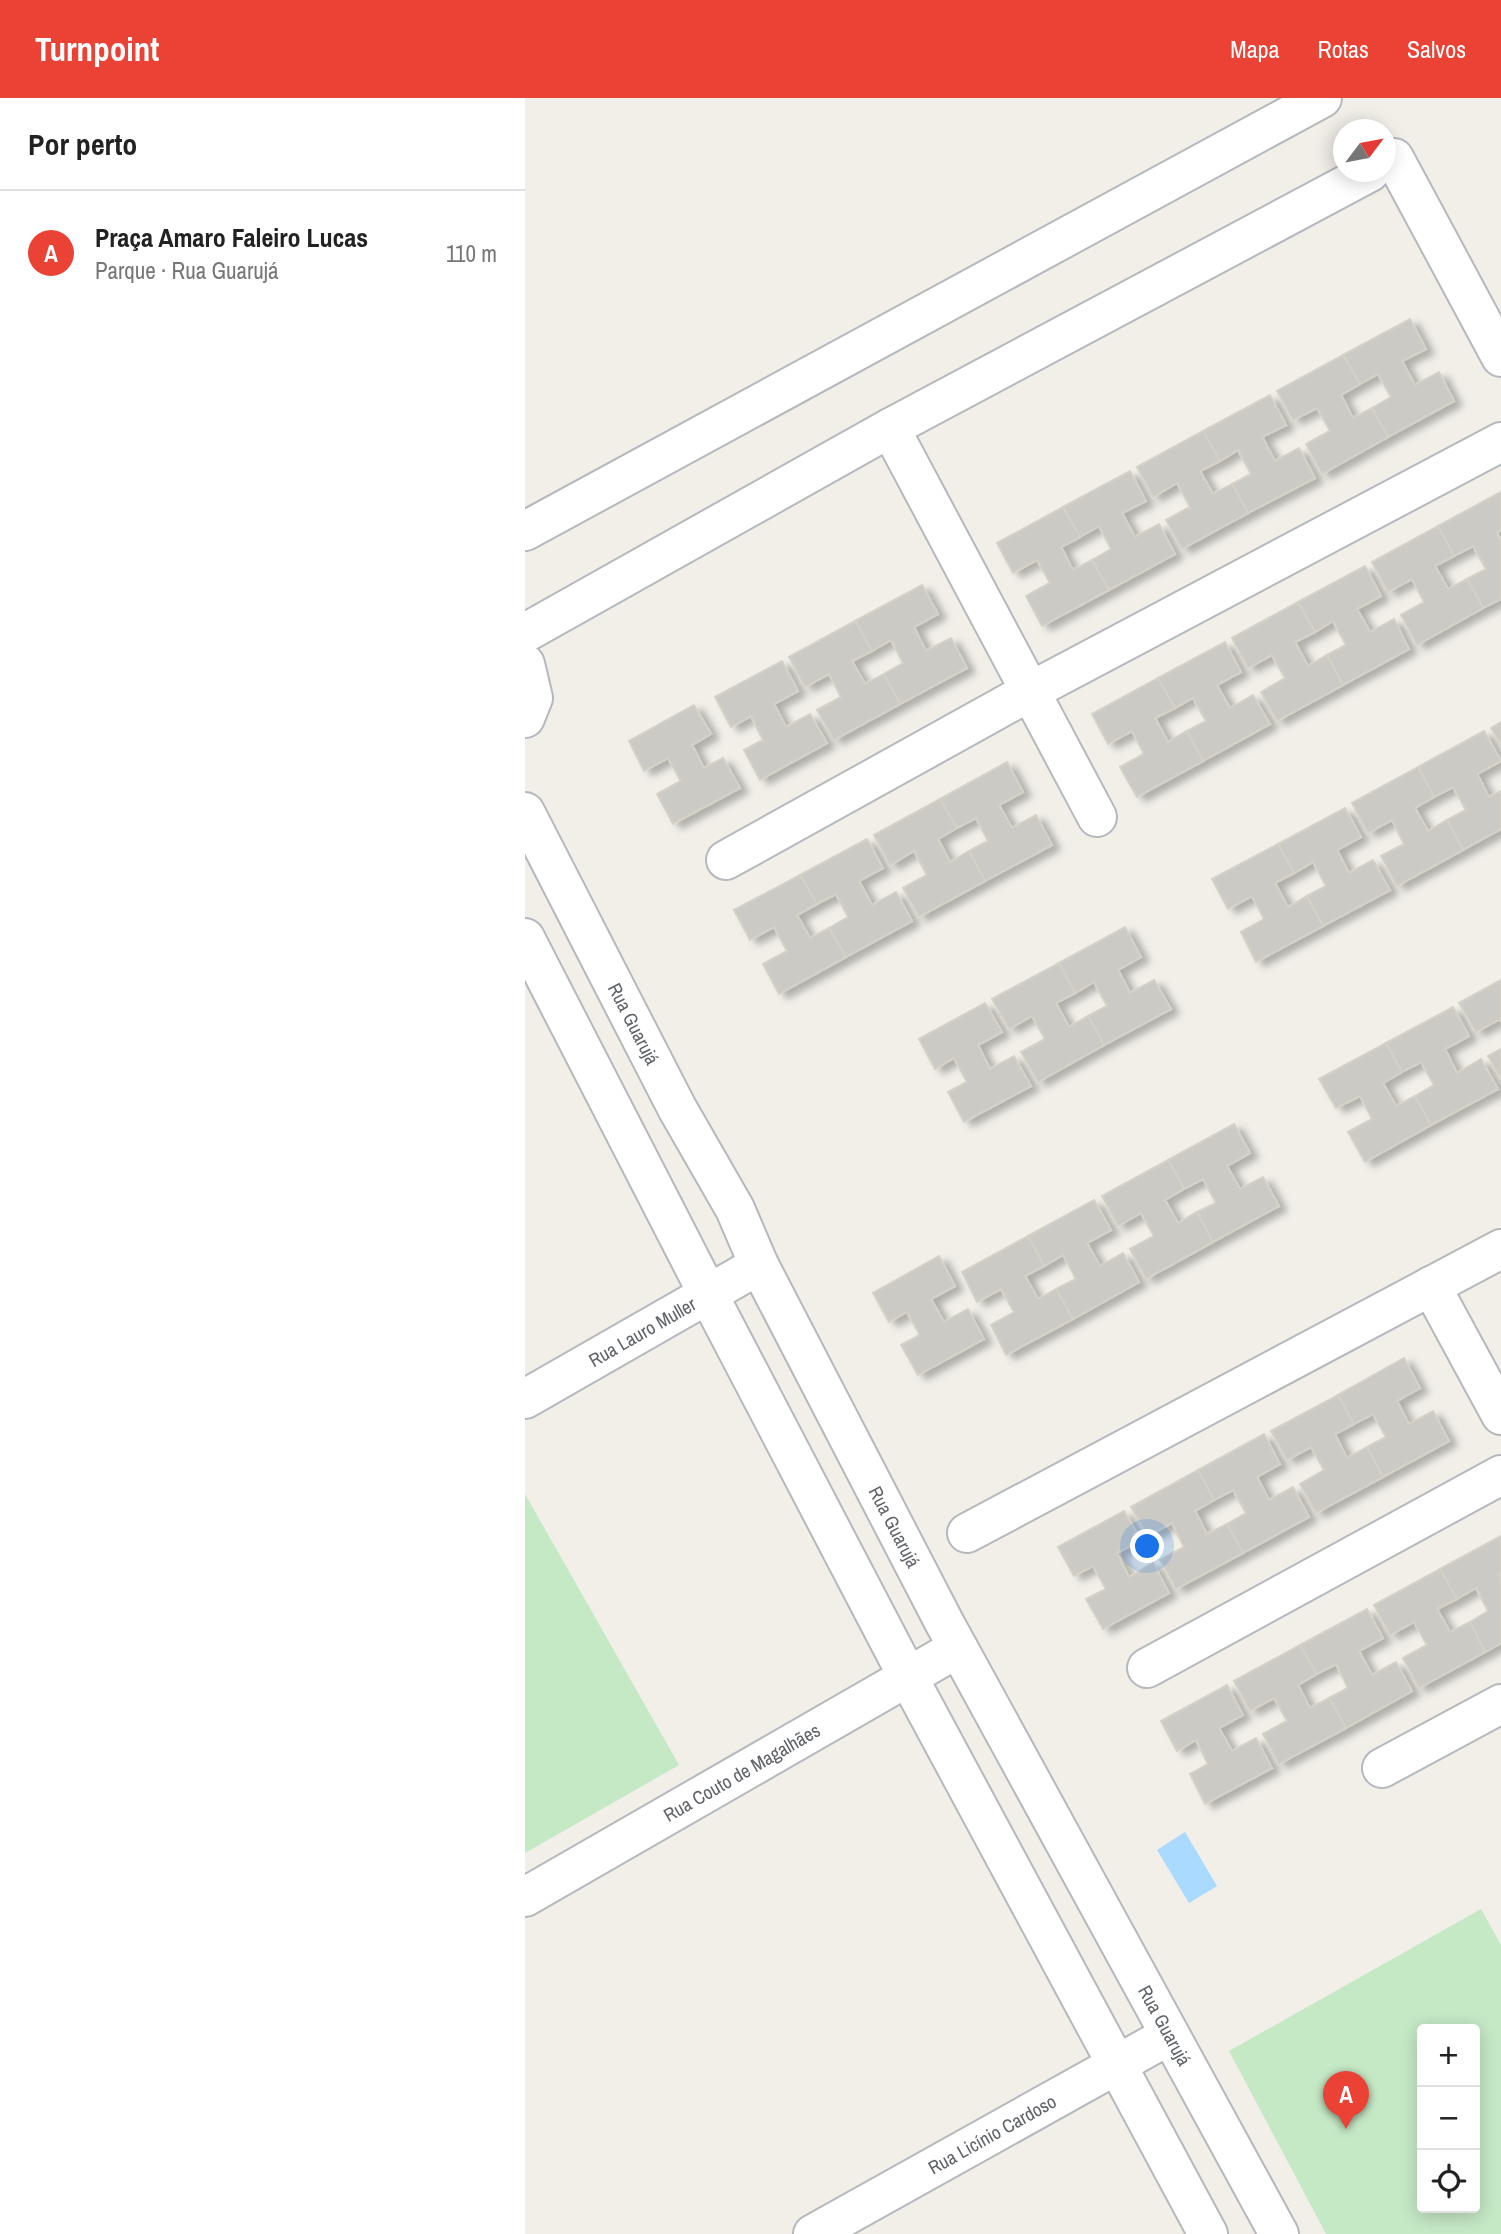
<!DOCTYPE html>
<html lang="pt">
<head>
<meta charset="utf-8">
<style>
	:root { --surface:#fff; --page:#f6f6f6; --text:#222; --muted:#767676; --line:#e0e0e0; --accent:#ea4335 }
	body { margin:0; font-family:"Archivo Narrow",sans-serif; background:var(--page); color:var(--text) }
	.controls { position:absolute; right:21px; bottom:21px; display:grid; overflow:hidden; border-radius:7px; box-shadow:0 4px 18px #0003 }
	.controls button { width:63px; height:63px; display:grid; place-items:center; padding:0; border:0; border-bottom:2px solid var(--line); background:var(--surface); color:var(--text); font:35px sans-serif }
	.compass { position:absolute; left:808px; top:21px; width:63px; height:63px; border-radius:50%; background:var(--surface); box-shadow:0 4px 18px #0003; rotate:58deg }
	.you { position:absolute; left:623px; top:1449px; width:24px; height:24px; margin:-18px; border:5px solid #fff; border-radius:50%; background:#1a73e8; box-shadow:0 0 0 10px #1a73e833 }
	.badge { display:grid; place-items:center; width:46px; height:46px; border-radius:50%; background:var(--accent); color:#fff; font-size:23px; font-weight:700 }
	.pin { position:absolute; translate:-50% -58px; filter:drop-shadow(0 2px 4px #0008) }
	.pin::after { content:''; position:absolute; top:37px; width:24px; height:21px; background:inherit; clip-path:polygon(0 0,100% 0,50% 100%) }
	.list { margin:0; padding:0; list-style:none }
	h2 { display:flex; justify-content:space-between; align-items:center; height:91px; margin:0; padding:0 28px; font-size:30px }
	h2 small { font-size:23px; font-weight:400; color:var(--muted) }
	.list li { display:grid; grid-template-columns:46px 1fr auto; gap:21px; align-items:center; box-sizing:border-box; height:126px; padding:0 28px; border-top:2px solid var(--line) }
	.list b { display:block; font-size:26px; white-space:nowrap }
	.list p { margin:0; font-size:23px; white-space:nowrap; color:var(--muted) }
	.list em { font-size:23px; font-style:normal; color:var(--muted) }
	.icon { flex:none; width:38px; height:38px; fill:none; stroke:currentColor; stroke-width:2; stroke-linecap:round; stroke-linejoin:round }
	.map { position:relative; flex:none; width:976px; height:2136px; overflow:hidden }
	header { display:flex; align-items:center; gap:42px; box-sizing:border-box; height:98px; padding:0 35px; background:var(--accent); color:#fff }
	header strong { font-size:33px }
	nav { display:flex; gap:38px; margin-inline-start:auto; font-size:24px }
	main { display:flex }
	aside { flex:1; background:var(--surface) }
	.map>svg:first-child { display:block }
	.green { fill:#c5e8c5; fill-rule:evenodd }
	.water { fill:#aadaff }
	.building { fill:#cccac5; stroke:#d6d1c6; stroke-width:2; filter:url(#shadow) }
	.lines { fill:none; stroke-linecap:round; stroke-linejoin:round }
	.minor-casing { stroke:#b5b8bc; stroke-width:42 }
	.minor { stroke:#fff; stroke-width:38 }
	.labels { text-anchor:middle; stroke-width:5; stroke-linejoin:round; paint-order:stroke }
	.street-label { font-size:19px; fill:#5f6368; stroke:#fff }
</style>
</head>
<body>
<header>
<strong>Turnpoint</strong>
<nav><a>Mapa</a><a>Rotas</a><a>Salvos</a></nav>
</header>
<main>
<aside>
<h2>Por perto<small></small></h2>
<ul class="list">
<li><span class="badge">A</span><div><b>Praça Amaro Faleiro Lucas</b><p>Parque · Rua Guarujá</p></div><em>110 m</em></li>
</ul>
</aside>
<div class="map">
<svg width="976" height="2136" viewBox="0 0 976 2136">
	<defs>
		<filter id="shadow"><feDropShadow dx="8" dy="4.5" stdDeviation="3.5" flood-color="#0004"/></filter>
	</defs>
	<rect width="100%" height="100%" fill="#f1efe8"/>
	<g class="green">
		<polygon points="0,1396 154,1667 0,1755"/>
		<path d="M956,1811L976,1847V2136H801L704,1953ZM897,1931H950V2110H897Z"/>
	</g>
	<polygon class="water" points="660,1734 692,1788 664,1805 632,1752"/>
	<g class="building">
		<polygon points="885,221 901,251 877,263 890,287 914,274 929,303 863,339 847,310 866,299 853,276 835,286 818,257"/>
		<polygon points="818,257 835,286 816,297 828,320 847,310 863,339 797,376 781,346 805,333 792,310 768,322 752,293"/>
		<polygon points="745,297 761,327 737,339 750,363 774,350 790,380 723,415 707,386 726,376 713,352 695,363 678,333"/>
		<polygon points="678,333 695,363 675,373 688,396 707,386 723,415 657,451 641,422 665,409 652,385 628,399 612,369"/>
		<polygon points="605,373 621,403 597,415 610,439 634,426 650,456 584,492 567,462 586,451 574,428 555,439 538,409"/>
		<polygon points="976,394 976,432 972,435 976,442 976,501 958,510 942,481 961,471 948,448 929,458 913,428"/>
		<polygon points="538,409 555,439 536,449 548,472 567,462 584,492 517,528 501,498 525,485 512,462 488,475 472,445"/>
		<polygon points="913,428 929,458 910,468 923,491 942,481 958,510 892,547 876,517 899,504 887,481 863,494 847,464"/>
		<polygon points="840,468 856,498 832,511 845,534 869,521 884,551 818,587 802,557 821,547 808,523 790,534 773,504"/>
		<polygon points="397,487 413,516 389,529 401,553 426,540 442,570 375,606 359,576 378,565 366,542 347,553 330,523"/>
		<polygon points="773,504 790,534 770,544 783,568 802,557 818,587 752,623 736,594 760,580 747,557 723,570 707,540"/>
		<polygon points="330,523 347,553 327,563 340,586 359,576 375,606 309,642 292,612 316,599 304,576 280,589 264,559"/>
		<polygon points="700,544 716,574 692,587 705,610 728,597 745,626 678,663 662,633 681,623 668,600 650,610 633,580"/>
		<polygon points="257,563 273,593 249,606 261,629 285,616 302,645 235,682 219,652 238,642 226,618 206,629 190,599"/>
		<polygon points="633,580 650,610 630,620 643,644 662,633 678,663 612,699 595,669 619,656 607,633 583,646 567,616"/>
		<polygon points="169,607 186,636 167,647 179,670 198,660 215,690 148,726 132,696 156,683 143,660 119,673 104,643"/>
		<polygon points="976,624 976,647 966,630"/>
		<polygon points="959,633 976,663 952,676 964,699 976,693 976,731 938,752 922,722 941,712 928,689 909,699 893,669"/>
		<polygon points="482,664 498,694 474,707 487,730 511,717 527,747 460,783 444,753 463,743 451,720 432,730 415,701"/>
		<polygon points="893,669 909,699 890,710 903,733 922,722 938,752 872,788 856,758 879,746 867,722 843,735 827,705"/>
		<polygon points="415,701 432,730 413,741 425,764 444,753 460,783 394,819 378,790 402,777 389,753 365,767 349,737"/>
		<polygon points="820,710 836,739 812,752 824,775 848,762 865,792 798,828 782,798 801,788 788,764 769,775 753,746"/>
		<polygon points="342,741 358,770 334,783 347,807 371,794 387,823 321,859 304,830 323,819 311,796 292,806 275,777"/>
		<polygon points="753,746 769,775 750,785 763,809 782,798 798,828 731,864 716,834 739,821 727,798 703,811 687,781"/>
		<polygon points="275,777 292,806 272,817 285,840 304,830 321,859 254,896 238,866 262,853 249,829 225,842 209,812"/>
		<polygon points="600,829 616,859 593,872 605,895 629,882 646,911 579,947 563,918 582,908 569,884 550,895 534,865"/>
		<polygon points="534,865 550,895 531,905 544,929 563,918 579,947 513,984 496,954 520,941 507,918 484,931 467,901"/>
		<polygon points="976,882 976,924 975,921 951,934 934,905"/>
		<polygon points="460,905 477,934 453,947 465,971 489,958 506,988 439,1024 423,994 442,984 429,960 410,971 394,941"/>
		<polygon points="928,909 944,938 920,951 932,975 956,961 973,991 906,1027 890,998 909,987 896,964 877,974 861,945"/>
		<polygon points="861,945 877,974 858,985 871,1008 890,998 906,1027 840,1064 823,1034 847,1021 835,998 811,1010 794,981"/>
		<polygon points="976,951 976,981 963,958"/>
		<polygon points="709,1026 725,1055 702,1068 715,1091 738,1079 754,1108 688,1144 672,1114 691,1105 678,1081 659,1091 643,1062"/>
		<polygon points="643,1062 659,1091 640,1102 653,1125 672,1114 688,1144 621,1181 605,1151 629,1138 616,1115 593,1128 577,1098"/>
		<polygon points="569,1102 586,1132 562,1145 575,1168 598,1155 614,1184 548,1221 531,1191 551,1181 538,1157 519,1168 503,1138"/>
		<polygon points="503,1138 519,1168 500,1178 513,1201 531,1191 548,1221 481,1257 466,1227 489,1214 476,1191 452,1204 437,1174"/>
		<polygon points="414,1158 430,1188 406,1201 419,1224 443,1211 459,1241 393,1277 376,1247 395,1237 382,1214 364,1224 348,1195"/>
		<polygon points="879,1260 895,1290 872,1303 884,1326 908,1313 924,1343 858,1379 842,1349 861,1339 848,1316 829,1326 813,1297"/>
		<polygon points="813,1297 829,1326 810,1336 822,1360 842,1349 858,1379 791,1415 775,1386 799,1372 786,1349 762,1362 746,1333"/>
		<polygon points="739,1336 755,1366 732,1379 744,1402 768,1389 784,1419 718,1455 702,1426 721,1415 708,1392 689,1402 673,1372"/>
		<polygon points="673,1372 689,1402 670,1413 682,1436 702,1426 718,1455 651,1491 635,1462 659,1449 647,1425 623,1438 606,1409"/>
		<polygon points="599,1413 616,1442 592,1455 604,1479 628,1465 644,1495 578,1531 561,1501 581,1491 568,1468 549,1478 533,1449"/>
		<polygon points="976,1438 976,1476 974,1477 976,1481 976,1545 960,1554 945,1524 963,1513 951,1490 932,1501 915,1471"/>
		<polygon points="915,1471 932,1501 912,1511 925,1534 945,1524 960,1554 894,1590 878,1560 902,1547 889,1524 865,1537 849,1507"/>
		<polygon points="842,1511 858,1540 834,1553 847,1577 871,1564 887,1593 821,1630 804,1600 823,1590 811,1566 792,1576 775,1547"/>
		<polygon points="775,1547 792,1576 773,1587 785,1610 804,1600 821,1630 754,1666 738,1636 762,1623 749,1600 725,1613 709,1583"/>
		<polygon points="702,1587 718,1617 694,1630 707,1653 731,1640 747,1670 680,1706 665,1676 683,1666 671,1642 652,1653 636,1623"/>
	</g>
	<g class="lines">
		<defs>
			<g id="minor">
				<polyline points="860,65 869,60 976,259"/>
				<polyline points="365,330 572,719"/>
				<polyline points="0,433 797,0"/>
				<polyline points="0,535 365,330 845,74"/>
				<polyline points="0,566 8,600 0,620"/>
				<path id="s1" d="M0,714L152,1010L210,1111L234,1167L419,1524L754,2136"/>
				<polyline points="201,762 504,594 976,344"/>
				<polyline points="0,840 183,1196 383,1579 683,2136"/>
				<polyline points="906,1188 976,1317"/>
				<path id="s2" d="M0,1301L234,1167"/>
				<polyline points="442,1435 976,1151"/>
				<polyline points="622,1570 976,1377"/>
				<polyline points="857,1670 976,1606"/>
				<path id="s3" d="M0,1799L433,1550"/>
				<path id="s4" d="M288,2136L645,1937"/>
			</g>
		</defs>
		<use href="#minor" class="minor-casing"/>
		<use href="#minor" class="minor"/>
	</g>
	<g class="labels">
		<g class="street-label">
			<text dy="7" stroke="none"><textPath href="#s1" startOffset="238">Rua Guarujá</textPath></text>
			<text dy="7" stroke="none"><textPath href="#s2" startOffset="135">Rua Lauro Muller</textPath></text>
			<text dy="7" stroke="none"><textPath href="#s1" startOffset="805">Rua Guarujá</textPath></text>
			<text dy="7" stroke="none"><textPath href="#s3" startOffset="250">Rua Couto de Magalhães</textPath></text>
			<text dy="7" stroke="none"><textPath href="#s1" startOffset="1372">Rua Guarujá</textPath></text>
			<text dy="7" stroke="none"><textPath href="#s4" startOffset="205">Rua Licínio Cardoso</textPath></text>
		</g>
	</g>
</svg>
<div class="controls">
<button>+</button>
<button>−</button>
<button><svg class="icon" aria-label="locate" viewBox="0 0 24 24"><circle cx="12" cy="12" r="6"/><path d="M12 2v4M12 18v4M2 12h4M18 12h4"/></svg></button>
</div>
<svg class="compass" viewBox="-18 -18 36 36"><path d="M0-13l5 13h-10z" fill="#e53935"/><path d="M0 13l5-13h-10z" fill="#767676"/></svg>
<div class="you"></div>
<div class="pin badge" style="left:821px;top:2031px">A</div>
</div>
</main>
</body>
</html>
